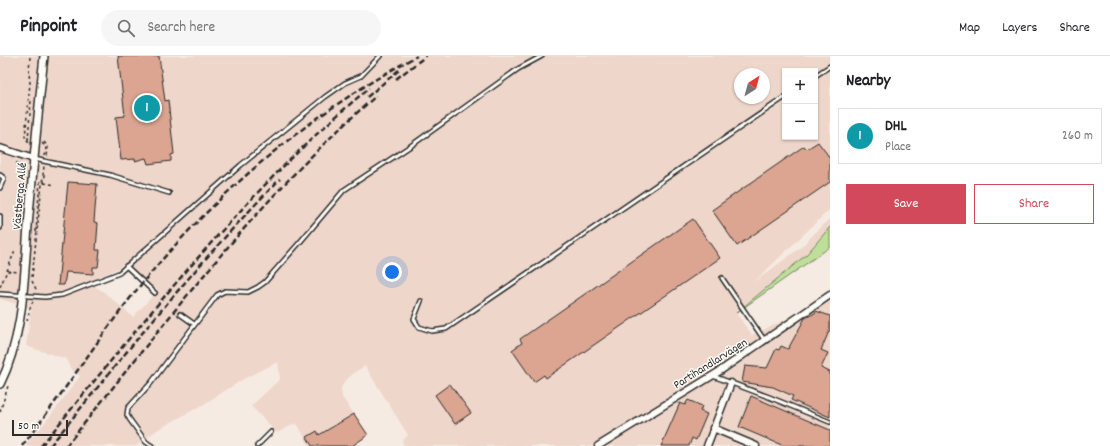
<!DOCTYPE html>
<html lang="en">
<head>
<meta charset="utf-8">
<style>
	:root { --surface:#fff; --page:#f6f6f6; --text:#202124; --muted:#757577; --line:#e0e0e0; --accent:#d1495b }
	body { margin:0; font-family:Dekko,sans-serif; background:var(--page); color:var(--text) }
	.controls { position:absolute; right:12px; top:12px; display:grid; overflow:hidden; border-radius:0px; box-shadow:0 1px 3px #0004 }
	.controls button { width:36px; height:36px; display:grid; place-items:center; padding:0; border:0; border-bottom:1px solid var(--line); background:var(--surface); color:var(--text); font:20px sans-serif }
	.compass { position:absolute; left:734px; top:12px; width:36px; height:36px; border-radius:50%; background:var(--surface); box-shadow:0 1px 3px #0004; rotate:36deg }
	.scale { position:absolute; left:12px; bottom:10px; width:56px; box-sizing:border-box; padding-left:4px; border:2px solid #2b2b2b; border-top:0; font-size:11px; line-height:14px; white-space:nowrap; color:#2b2b2b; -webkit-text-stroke:3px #fdfcf7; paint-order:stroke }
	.you { position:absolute; left:392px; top:216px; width:14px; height:14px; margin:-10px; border:3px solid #fff; border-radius:50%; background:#1a73e8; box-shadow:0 0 0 6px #1a73e833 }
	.badge { display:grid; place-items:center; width:26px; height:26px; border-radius:50%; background:var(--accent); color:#fff; font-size:13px; font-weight:700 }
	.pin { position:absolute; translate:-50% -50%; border:2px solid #fff; box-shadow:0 1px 4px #0006 }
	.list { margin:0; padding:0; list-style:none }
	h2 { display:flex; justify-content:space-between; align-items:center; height:52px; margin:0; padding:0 16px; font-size:17px }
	h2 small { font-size:13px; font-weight:400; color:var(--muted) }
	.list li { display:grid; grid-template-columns:26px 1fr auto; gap:12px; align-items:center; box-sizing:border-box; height:56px; margin:0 8px 8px; padding:0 8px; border:1px solid var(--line); border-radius:0px }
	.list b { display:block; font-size:15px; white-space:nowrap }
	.list p { margin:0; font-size:13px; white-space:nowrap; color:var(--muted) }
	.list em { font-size:13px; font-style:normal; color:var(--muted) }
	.actions { display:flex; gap:8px; padding:12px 16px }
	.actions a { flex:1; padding:9px 0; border:1px solid var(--accent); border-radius:0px; text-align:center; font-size:14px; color:var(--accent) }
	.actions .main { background:var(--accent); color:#fff }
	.icon { flex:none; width:22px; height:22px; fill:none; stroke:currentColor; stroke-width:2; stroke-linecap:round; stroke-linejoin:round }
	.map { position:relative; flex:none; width:830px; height:390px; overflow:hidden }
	header { display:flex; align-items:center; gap:24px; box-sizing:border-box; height:56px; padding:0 20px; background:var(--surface); border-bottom:1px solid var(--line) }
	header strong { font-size:19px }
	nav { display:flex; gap:22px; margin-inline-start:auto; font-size:14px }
	.search { width:280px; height:36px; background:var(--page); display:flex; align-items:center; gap:10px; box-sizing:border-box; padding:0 14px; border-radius:22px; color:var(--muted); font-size:15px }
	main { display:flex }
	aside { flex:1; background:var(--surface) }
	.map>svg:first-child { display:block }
	.built { fill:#eed6ca; fill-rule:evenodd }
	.green { fill:#bedf99; stroke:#748562 }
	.building { fill:#dba591; stroke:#2b2b2b }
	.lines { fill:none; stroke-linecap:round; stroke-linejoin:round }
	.service-casing { stroke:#2b2b2b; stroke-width:6 }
	.minor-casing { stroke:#2b2b2b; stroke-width:9 }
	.tertiary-casing { stroke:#2b2b2b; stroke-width:10 }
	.path { stroke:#2b2b2b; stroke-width:1.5; stroke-dasharray:3 3; stroke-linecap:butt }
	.service { stroke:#fdfcf7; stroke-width:3 }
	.minor { stroke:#fdfcf7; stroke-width:6 }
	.tertiary { stroke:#fdfcf7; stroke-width:7 }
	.rail { stroke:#2b2b2b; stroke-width:2.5; stroke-dasharray:6 3; stroke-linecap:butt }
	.labels { text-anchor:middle; stroke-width:3; stroke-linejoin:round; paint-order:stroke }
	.street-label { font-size:12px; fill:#2b2b2b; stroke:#fdfcf7 }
</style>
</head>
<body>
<header>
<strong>Pinpoint</strong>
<div class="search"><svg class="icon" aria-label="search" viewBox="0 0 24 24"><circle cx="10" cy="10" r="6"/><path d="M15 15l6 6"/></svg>Search here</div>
<nav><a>Map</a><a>Layers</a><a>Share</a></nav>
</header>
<main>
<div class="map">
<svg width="830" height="390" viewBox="0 0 830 390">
	<rect width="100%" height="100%" fill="#f6ebe3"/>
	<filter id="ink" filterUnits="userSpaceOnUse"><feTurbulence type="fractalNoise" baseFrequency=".025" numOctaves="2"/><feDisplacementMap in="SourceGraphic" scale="8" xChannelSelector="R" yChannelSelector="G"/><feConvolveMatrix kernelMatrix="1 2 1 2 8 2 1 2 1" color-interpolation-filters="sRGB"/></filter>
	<g filter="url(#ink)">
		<path class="built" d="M0,0H830V153L754,226L800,192L830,162V171L806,199L736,257L752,279L830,243V390H404L402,385L408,379L365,310L355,316L345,325L341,332L342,341L368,379L352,390H309L301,374L296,367L277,377L251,350L280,323L278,306L245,322L204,348L157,374L136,390H25L51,359L80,320L70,312L66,303L26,290L31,252L0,243ZM785,15H815V81H785ZM740,18H764V42H740ZM122,208L158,234L133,261L104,236L88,226L119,212Z"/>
		<polygon class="green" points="830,171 830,191 736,257 806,199"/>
		<g class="building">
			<polygon points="118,0 159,0 165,45 168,44 174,98 171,99 171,105 148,108 146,102 135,105 135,103 121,104 116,61 125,60"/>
			<polygon points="818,86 830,102 830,126 737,190 712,154 804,90 807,93"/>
			<polygon points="68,126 97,128 94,166 98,167 96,194 100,194 98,211 93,211 93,218 66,216 64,229 58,229"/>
			<polygon points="693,163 720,202 546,322 544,319 534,326 512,294 522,287 520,283"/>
			<polygon points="816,255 830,260 830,273 821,294 828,297 821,312 830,316 830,361 791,344 793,340 773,331 742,326 745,310 767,312 776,293 779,294 781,290 788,293 805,262 815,257"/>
			<polygon points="450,328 471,357 455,368 435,339"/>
			<polygon points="751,340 830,374 830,390 784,390 739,371"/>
			<polygon points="688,344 702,350 700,355 707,358 696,384 692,382 689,390 661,390 680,347 685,349"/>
			<polygon points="354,358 368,379 352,390 312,390 307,381 317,375 319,379"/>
		</g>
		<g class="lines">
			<defs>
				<g id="service">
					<polyline points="815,20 830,10"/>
					<polyline points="34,103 110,119 169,137"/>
					<polyline points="0,119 4,122 0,132"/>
					<polyline points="0,160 0,172"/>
					<polyline points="126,210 155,237"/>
					<polyline points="722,222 765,285"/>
					<polyline points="0,238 45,241 62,239 119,217 241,109 325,41 345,27 361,20 380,0"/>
					<polyline points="421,245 414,263 419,271 432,275 446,273 785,41"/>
					<polyline points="180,258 194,268"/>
					<polyline points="713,320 769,341 830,366"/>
					<polyline points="152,390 146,386 130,364 127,359 128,352 151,327 217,239 225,235 248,236 258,231 265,226 301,185 344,134 412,89 518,13 542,0"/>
					<polyline points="257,390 271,376"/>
				</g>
				<g id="minor">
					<polyline points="0,92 34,103"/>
					<polyline points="713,372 756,390"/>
					<polyline points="598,390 720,315 830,239"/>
					<polyline points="707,390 731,327"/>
				</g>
				<path id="tertiary" d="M0,328C24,280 24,222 28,170C33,113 38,57 44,0"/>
			</defs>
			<use href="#service" class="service-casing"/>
			<use href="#minor" class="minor-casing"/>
			<use href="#tertiary" class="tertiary-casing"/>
			<g class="path">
				<polyline points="28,84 31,44"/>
				<polyline points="29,86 25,82 30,27 29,17 30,0"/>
				<polyline points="44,86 48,91 47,101"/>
				<polyline points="42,87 46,91 45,100"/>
				<polyline points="17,109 17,104"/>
				<polyline points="44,127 55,129"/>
				<polyline points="36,176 40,126 44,127 45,119"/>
				<polyline points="7,215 15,194"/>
				<polyline points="32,221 44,110"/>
				<polyline points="32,225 37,235"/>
				<polyline points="0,231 7,215 18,216"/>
				<polyline points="27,265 31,248 33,246"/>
				<polyline points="0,356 8,330"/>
			</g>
			<use href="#service" class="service"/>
			<use href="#minor" class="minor"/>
			<use href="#tertiary" class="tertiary"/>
			<g class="rail">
				<polyline points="396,23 426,0"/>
				<polyline points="367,41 399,14"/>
				<path d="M22,390C60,342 93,290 131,241C209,143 306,59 417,0"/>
				<path d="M41,390C144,265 244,136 369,32"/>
				<path d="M50,390C124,299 197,207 280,123"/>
				<path d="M66,390C164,269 258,142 376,40"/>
			</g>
		</g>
	</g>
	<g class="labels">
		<g class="street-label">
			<text transform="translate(19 140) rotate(-85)" y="4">Västberga Allé</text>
			<text transform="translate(710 307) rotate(-32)" y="4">Partihandlarvägen</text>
		</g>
	</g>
</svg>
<div class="controls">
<button>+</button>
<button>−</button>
</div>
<svg class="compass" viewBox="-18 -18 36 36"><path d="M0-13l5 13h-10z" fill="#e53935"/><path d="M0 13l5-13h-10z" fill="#757577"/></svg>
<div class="scale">50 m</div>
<div class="you"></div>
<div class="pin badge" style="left:147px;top:52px;background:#0f9aa8">1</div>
</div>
<aside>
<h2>Nearby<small></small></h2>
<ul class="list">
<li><span class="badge" style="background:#0f9aa8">1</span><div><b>DHL</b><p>Place</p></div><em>260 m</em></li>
</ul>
<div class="actions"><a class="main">Save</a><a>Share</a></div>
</aside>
</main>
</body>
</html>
